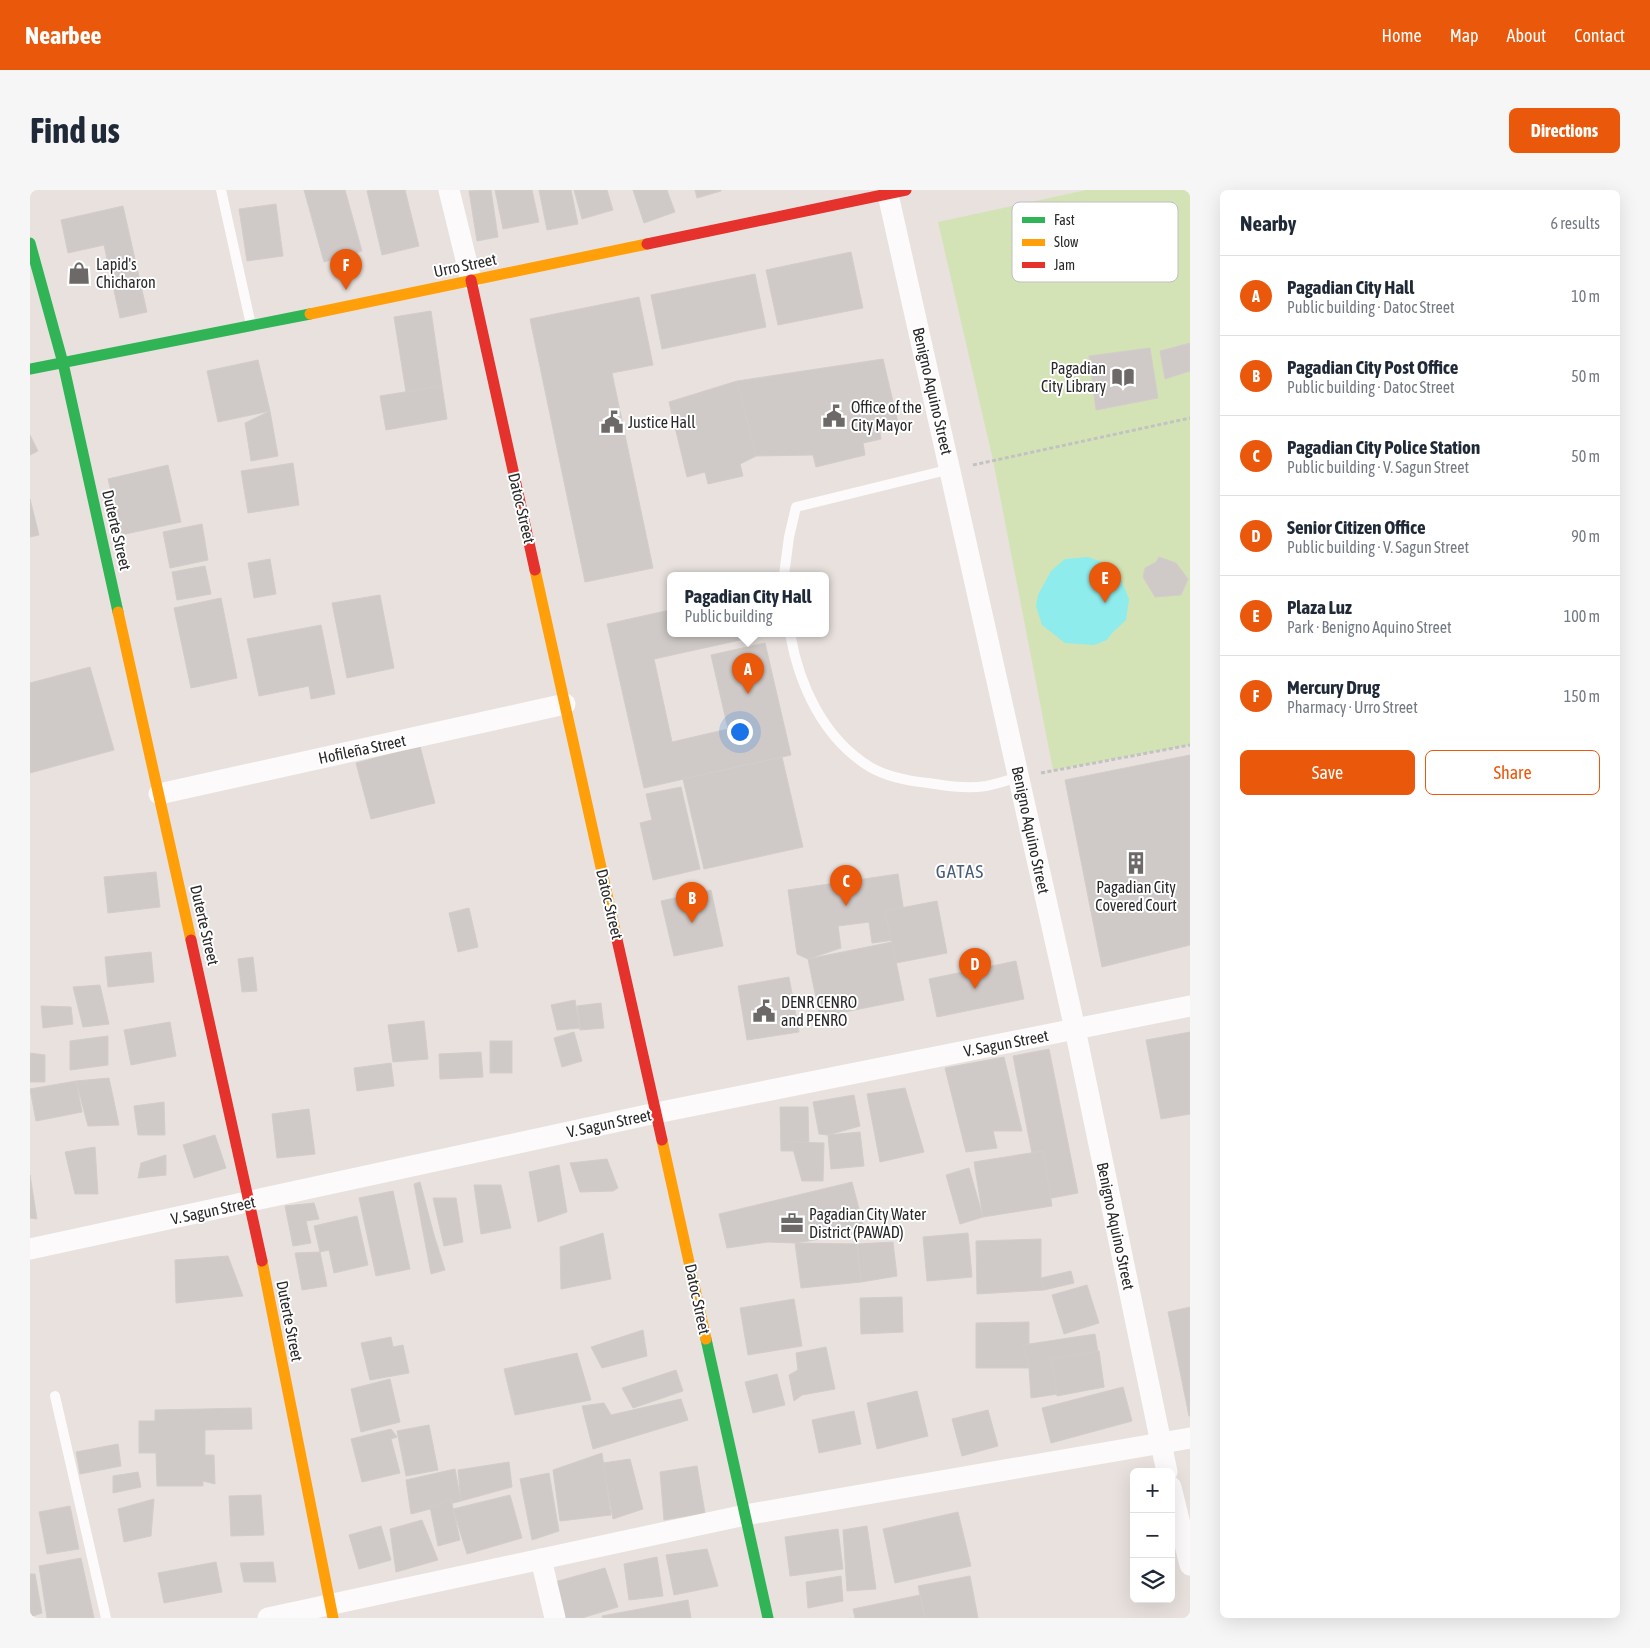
<!DOCTYPE html>
<html lang="en">
<head>
<meta charset="utf-8">
<style>
	:root { --surface:#fff; --page:#f6f6f7; --text:#1f2937; --muted:#747a83; --line:#e0e1e3; --accent:#ea580c }
	body { margin:0; font-family:"Asap Condensed",sans-serif; background:var(--page); color:var(--text) }
	.controls { position:absolute; right:15px; bottom:15px; display:grid; overflow:hidden; border-radius:8px; box-shadow:0 5px 20px #0002 }
	.controls button { width:45px; height:45px; display:grid; place-items:center; padding:0; border:0; border-bottom:1px solid var(--line); background:var(--surface); color:var(--text); font:25px sans-serif }
	.you { position:absolute; left:709px; top:541px; width:18px; height:18px; margin:-12px; border:4px solid #fff; border-radius:50%; background:#1a73e8; box-shadow:0 0 0 8px #1a73e833 }
	.badge { display:grid; place-items:center; width:32px; height:32px; border-radius:50%; background:var(--accent); color:#fff; font-size:16px; font-weight:700 }
	.pin { position:absolute; translate:-50% -41px; filter:drop-shadow(0 1px 2px #0008) }
	.pin::after { content:''; position:absolute; top:26px; width:18px; height:15px; background:inherit; clip-path:polygon(0 0,100% 0,50% 100%) }
	.popup { position:absolute; left:637px; top:382px; width:162px; height:65px; box-sizing:border-box; display:grid; place-content:center; border-radius:8px; background:var(--surface); filter:drop-shadow(0 1px 4px #0005); font-size:16px; white-space:nowrap; color:var(--muted) }
	.popup b { font-size:19px; color:var(--text) }
	.popup::after { content:''; position:absolute; left:50%; top:100%; margin-left:-10px; border:10px solid transparent; border-top-color:var(--surface) }
	.list { margin:0; padding:0; list-style:none }
	h2 { display:flex; justify-content:space-between; align-items:center; height:65px; margin:0; padding:0 20px; font-size:21px }
	h2 small { font-size:16px; font-weight:400; color:var(--muted) }
	.list li { display:grid; grid-template-columns:32px 1fr auto; gap:15px; align-items:center; box-sizing:border-box; height:80px; padding:0 20px; border-top:1px solid var(--line) }
	.list b { display:block; font-size:19px; white-space:nowrap }
	.list p { margin:0; font-size:16px; white-space:nowrap; color:var(--muted) }
	.list em { font-size:16px; font-style:normal; color:var(--muted) }
	.actions { display:flex; gap:10px; padding:15px 20px }
	.actions a { flex:1; padding:11px 0; border:1px solid var(--accent); border-radius:8px; text-align:center; font-size:18px; color:var(--accent) }
	.actions .main { background:var(--accent); color:#fff }
	.icon { flex:none; width:28px; height:28px; fill:none; stroke:currentColor; stroke-width:2; stroke-linecap:round; stroke-linejoin:round }
	.map { position:relative; flex:none; width:1160px; height:1428px; overflow:hidden; border-radius:8px }
	header { display:flex; align-items:center; gap:30px; box-sizing:border-box; height:70px; padding:0 25px; background:var(--accent); color:#fff }
	header strong { font-size:24px }
	nav { display:flex; gap:28px; margin-inline-start:auto; font-size:18px }
	.intro { display:flex; align-items:center; justify-content:space-between; box-sizing:border-box; height:120px; padding:0 30px }
	h1 { margin:0; font-size:35px }
	.button { padding:12px 22px; border-radius:8px; background:var(--accent); color:#fff; font-size:18px; font-weight:700 }
	main { display:flex; gap:30px; padding:0 30px }
	aside { flex:1; background:var(--surface); border-radius:8px; box-shadow:0 5px 20px #0002 }
	.map>svg:first-child { display:block }
	.green { fill:#d4e3b5 }
	.water { fill:#8eeced }
	.building { fill:#cfcac8; stroke:#d3cdca }
	.lines { fill:none; stroke-linecap:round; stroke-linejoin:round }
	.path { stroke:#c3c2c2; stroke-width:3; stroke-dasharray:4 2.5; stroke-linecap:butt }
	.lane { stroke:#fcfafa; stroke-width:10 }
	.street { stroke:#fcfafa; stroke-width:21 }
	.fast { stroke:#30b455; stroke-width:11 }
	.slow { stroke:#ff9f0a; stroke-width:11 }
	.jam { stroke:#e5322d; stroke-width:11 }
	.labels { text-anchor:middle; stroke-width:4; stroke-linejoin:round; paint-order:stroke }
	.poi-label { font-size:16px; fill:#292929; stroke:#fff; text-anchor:start }
	.street-label { font-size:16px; fill:#292929; stroke:#fff }
	.quarter-label { font-size:19px; letter-spacing:1px; fill:#485e7b; stroke:#fff }
	.key { fill:#fff; stroke:#bfbfbf; stroke-width:1 }
	.key-label { font-size:14px; fill:#292929 }
</style>
</head>
<body>
<header>
<strong>Nearbee</strong>
<nav><a>Home</a><a>Map</a><a>About</a><a>Contact</a></nav>
</header>
<div class="intro"><h1>Find us</h1><a class="button">Directions</a></div>
<main>
<div class="map">
<svg width="1160" height="1428" viewBox="0 0 1160 1428">
	<rect width="100%" height="100%" fill="#e8e1de"/>
	<polygon class="green" points="1056,0 1160,0 1160,555 1023,580 963,270 908,32"/>
	<polygon class="water" points="1058,367 1072,372 1089,385 1099,409 1096,430 1082,443 1077,450 1064,455 1035,453 1012,435 1006,416 1008,405 1021,381 1035,369"/>
	<g class="building">
		<polygon points="274,0 315,0 332,61 294,72"/>
		<polygon points="341,0 375,0 389,56 352,65 337,1"/>
		<polygon points="461,0 468,47 447,51 439,1"/>
		<polygon points="465,0 502,0 509,32 473,39"/>
		<polygon points="509,0 541,0 548,34 517,40"/>
		<polygon points="544,0 577,0 583,20 552,29"/>
		<polygon points="603,0 637,0 645,22 614,33"/>
		<polygon points="665,0 691,0 691,1 667,8"/>
		<polygon points="246,14 253,66 217,71 209,19"/>
		<polygon points="93,16 117,122 90,128 74,55 38,63 31,30"/>
		<polygon points="821,62 833,118 748,135 736,80"/>
		<polygon points="725,84 736,137 632,159 621,105"/>
		<polygon points="609,107 623,175 582,183 623,378 555,392 500,129"/>
		<polygon points="401,121 412,196 376,202 364,127"/>
		<polygon points="1160,153 1160,181 1135,189 1130,161"/>
		<polygon points="1120,158 1128,208 1066,220 1059,166"/>
		<polygon points="853,169 868,233 849,237 851,249 833,253 835,265 786,277 783,265 726,266 707,191"/>
		<polygon points="228,170 240,221 188,232 177,181"/>
		<polygon points="707,191 726,266 710,274 713,286 678,294 675,282 657,287 639,212"/>
		<polygon points="412,196 417,229 356,240 350,206"/>
		<polygon points="240,221 248,266 221,271 215,233"/>
		<polygon points="0,245 8,261 0,265"/>
		<polygon points="263,273 269,315 218,323 211,281"/>
		<polygon points="138,275 151,332 91,345 78,289"/>
		<polygon points="0,309 9,345 0,347"/>
		<polygon points="172,334 178,370 140,378 133,342"/>
		<polygon points="1129,367 1146,373 1158,389 1151,405 1125,407 1113,387 1115,378 1126,372"/>
		<polygon points="240,369 246,404 224,408 218,373"/>
		<polygon points="175,376 181,404 147,410 142,382"/>
		<polygon points="350,405 364,478 317,488 302,413"/>
		<polygon points="191,408 207,488 161,498 144,418"/>
		<polygon points="640,420 640,443 733,443 733,445 624,469 642,552 698,539 681,465 735,453 761,565 614,598 577,434"/>
		<polygon points="291,435 305,504 281,509 279,496 229,506 217,449"/>
		<polygon points="60,477 84,560 0,583 0,493"/>
		<polygon points="390,556 405,613 341,629 326,573"/>
		<polygon points="1160,565 1160,755 1072,777 1035,590"/>
		<polygon points="752,567 773,657 674,679 653,589"/>
		<polygon points="651,597 670,679 623,690 610,633 622,630 616,604"/>
		<polygon points="126,682 130,717 78,723 74,687"/>
		<polygon points="868,684 878,748 842,753 839,732 808,736 811,758 778,769 767,764 758,700"/>
		<polygon points="681,700 693,756 644,766 631,711"/>
		<polygon points="907,711 917,763 866,773 855,721"/>
		<polygon points="439,718 448,757 428,762 419,723"/>
		<polygon points="862,752 874,810 790,827 778,769"/>
		<polygon points="121,762 124,792 78,797 75,767"/>
		<polygon points="223,767 227,801 212,802 208,769"/>
		<polygon points="986,771 994,809 907,827 899,789"/>
		<polygon points="759,787 769,842 717,850 708,796"/>
		<polygon points="70,795 79,834 53,837 43,797"/>
		<polygon points="545,810 550,838 527,840 521,815"/>
		<polygon points="571,813 574,838 550,840 547,816"/>
		<polygon points="11,816 41,817 43,834 13,838"/>
		<polygon points="394,831 398,869 363,872 358,835"/>
		<polygon points="140,832 146,866 101,875 94,840"/>
		<polygon points="544,842 552,871 532,877 524,848"/>
		<polygon points="1160,842 1160,924 1131,929 1116,850"/>
		<polygon points="78,846 78,875 40,880 40,851"/>
		<rect x="460" y="851" width="22" height="32"/>
		<polygon points="1019,859 1048,1003 1011,1010 983,866"/>
		<polygon points="451,862 453,887 410,889 409,864"/>
		<polygon points="0,863 15,865 15,892 0,892"/>
		<polygon points="974,867 992,941 963,941 967,958 936,962 915,878"/>
		<polygon points="361,873 364,896 327,901 324,878"/>
		<polygon points="79,888 89,935 58,936 46,891"/>
		<polygon points="46,891 52,922 6,931 0,899"/>
		<polygon points="875,898 894,962 850,972 837,904"/>
		<polygon points="824,905 830,936 798,945 789,944 783,912"/>
		<polygon points="134,912 135,945 108,945 104,916"/>
		<polygon points="750,917 778,917 779,961 751,961"/>
		<polygon points="279,919 285,964 247,968 242,924"/>
		<polygon points="830,942 834,976 801,979 798,945"/>
		<polygon points="185,945 196,978 164,988 153,955"/>
		<polygon points="761,952 794,953 793,991 772,991"/>
		<polygon points="65,957 68,1004 45,1004 35,962"/>
		<polygon points="1013,961 1022,1016 953,1027 944,972"/>
		<polygon points="136,965 136,985 108,988 111,973"/>
		<polygon points="577,969 588,998 583,1001 550,1002 540,973"/>
		<polygon points="529,975 537,1022 508,1032 499,982"/>
		<polygon points="939,978 953,1027 930,1034 916,985"/>
		<polygon points="0,985 7,1029 0,1028"/>
		<polygon points="390,992 404,1045 415,1080 401,1084 384,994"/>
		<polygon points="822,992 835,1042 765,1053 738,1052 697,1058 689,1024"/>
		<polygon points="444,995 471,995 481,1038 451,1044"/>
		<polygon points="363,1001 380,1079 346,1086 329,1008"/>
		<polygon points="403,1008 426,1008 433,1052 414,1056"/>
		<polygon points="284,1013 289,1029 276,1031 281,1053 263,1056 255,1016"/>
		<polygon points="327,1026 338,1075 304,1083 299,1060 290,1062 284,1036"/>
		<polygon points="573,1043 581,1089 531,1099 530,1057"/>
		<polygon points="938,1043 942,1087 897,1091 893,1047"/>
		<polygon points="1011,1049 1011,1088 1014,1100 947,1104 946,1051"/>
		<polygon points="863,1052 867,1086 831,1092 827,1054"/>
		<polygon points="765,1053 827,1054 831,1092 771,1098"/>
		<polygon points="290,1062 297,1096 272,1100 265,1063"/>
		<polygon points="198,1066 213,1106 146,1113 145,1070"/>
		<polygon points="1041,1081 1044,1093 1014,1100 1011,1088"/>
		<polygon points="1057,1095 1069,1133 1034,1144 1022,1105"/>
		<polygon points="872,1107 873,1142 831,1144 830,1108"/>
		<polygon points="764,1109 772,1156 718,1165 710,1118"/>
		<polygon points="1160,1117 1160,1226 1159,1226 1138,1122"/>
		<polygon points="999,1132 999,1178 946,1178 946,1133"/>
		<polygon points="613,1140 617,1166 572,1178 561,1157"/>
		<polygon points="1065,1144 1074,1197 1001,1208 999,1178 993,1155"/>
		<polygon points="361,1147 363,1157 373,1155 379,1183 340,1190 331,1153"/>
		<polygon points="796,1157 805,1199 772,1205 764,1211 759,1185 768,1180 766,1163"/>
		<polygon points="1069,1161 1074,1197 1027,1206 1021,1169"/>
		<polygon points="547,1163 561,1210 485,1225 474,1179"/>
		<polygon points="646,1180 653,1201 603,1218 592,1198"/>
		<polygon points="747,1184 755,1215 723,1223 715,1192"/>
		<polygon points="360,1189 370,1232 331,1242 321,1199"/>
		<polygon points="1093,1197 1102,1231 1021,1253 1012,1218"/>
		<polygon points="887,1201 898,1246 847,1259 837,1213"/>
		<polygon points="651,1209 658,1230 563,1259 552,1216 574,1213 581,1225"/>
		<polygon points="221,1218 222,1239 175,1240 175,1265 184,1265 185,1294 173,1291 173,1296 127,1296 126,1263 109,1263 109,1231 125,1231 125,1220"/>
		<polygon points="958,1220 968,1256 932,1266 922,1229"/>
		<polygon points="824,1221 831,1254 789,1263 782,1230"/>
		<polygon points="399,1235 408,1280 376,1286 367,1241"/>
		<polygon points="361,1239 367,1247 361,1249 370,1283 332,1292 321,1249"/>
		<polygon points="88,1254 91,1276 50,1284 46,1262"/>
		<polygon points="572,1263 581,1325 530,1331 523,1280"/>
		<polygon points="600,1269 613,1319 583,1329 573,1273"/>
		<polygon points="479,1272 482,1297 431,1311 428,1280"/>
		<polygon points="667,1276 675,1323 634,1330 630,1282"/>
		<polygon points="425,1279 431,1311 381,1324 376,1290"/>
		<polygon points="108,1282 111,1297 83,1303 83,1286"/>
		<polygon points="519,1283 529,1341 502,1350 490,1289"/>
		<polygon points="231,1305 234,1345 201,1346 199,1306"/>
		<polygon points="480,1305 492,1348 437,1364 423,1319"/>
		<polygon points="124,1309 121,1346 94,1352 88,1319"/>
		<polygon points="421,1309 430,1350 408,1356 400,1317"/>
		<polygon points="40,1316 49,1359 17,1364 9,1322"/>
		<polygon points="928,1322 941,1376 865,1393 853,1339"/>
		<polygon points="392,1330 408,1370 366,1382 360,1339"/>
		<polygon points="351,1336 361,1370 329,1379 319,1345"/>
		<polygon points="837,1336 846,1399 817,1401 813,1340"/>
		<polygon points="808,1339 813,1379 760,1386 755,1347"/>
		<polygon points="677,1359 688,1396 644,1405 636,1365"/>
		<polygon points="627,1367 633,1406 599,1410 594,1374"/>
		<polygon points="51,1368 64,1428 17,1428 9,1376"/>
		<polygon points="186,1372 192,1402 134,1413 128,1383"/>
		<polygon points="243,1372 246,1392 214,1392 210,1373"/>
		<polygon points="575,1378 588,1417 552,1428 531,1428 521,1393"/>
		<polygon points="0,1384 5,1384 12,1423 0,1427"/>
		<polygon points="811,1386 813,1411 778,1418 776,1392"/>
		<polygon points="940,1386 948,1428 895,1428 888,1396"/>
		<polygon points="890,1405 895,1428 825,1428 823,1419"/>
		<polygon points="658,1410 661,1428 573,1428 572,1426"/>
	</g>
	<g class="lines">
		<g class="path">
			<polyline points="943,275 1160,228"/>
			<polyline points="1011,583 1160,555"/>
		</g>
		<g class="lane">
			<polyline points="191,0 221,135"/>
			<polyline points="754,385 759,347 766,317 921,279"/>
			<path d="M760,443C769,495 793,548 840,577C857,587 879,591 898,593C917,596 937,599 956,596C967,594 978,590 989,587"/>
			<polyline points="25,1206 76,1428"/>
		</g>
		<g class="street">
			<polyline points="419,0 441,90"/>
			<polyline points="857,0 1045,839 1137,1282"/>
			<polyline points="129,604 535,514"/>
			<polyline points="0,1059 626,923 1160,816"/>
			<polyline points="1141,1297 1160,1375"/>
			<polyline points="511,1369 525,1428"/>
			<polyline points="238,1428 715,1325 1160,1248"/>
		</g>
		<g class="fast">
			<polyline points="0,53 33,173 88,422"/>
			<polyline points="0,179 280,124"/>
			<polyline points="676,1149 738,1428"/>
		</g>
		<g class="slow">
			<polyline points="280,124 617,54"/>
			<polyline points="505,380 586,745"/>
			<polyline points="88,422 161,750"/>
			<polyline points="632,950 676,1149"/>
			<polyline points="232,1071 303,1428"/>
		</g>
		<g class="jam">
			<polyline points="617,54 876,0"/>
			<polyline points="441,90 505,380"/>
			<polyline points="586,745 632,950"/>
			<polyline points="161,750 232,1071"/>
		</g>
	</g>
	<defs>
		<symbol id="shop-bare" viewBox="-9 -9 18 18"><path d="M-5-2.5h2.3a2.7 3.5 0 0 1 5.4 0H5L5.5 6h-11ZM-1.5-2.5h3a1.5 2.3 0 0 0-3 0Z" fill="#6c6968" stroke="#fff" stroke-width="2.5" paint-order="stroke"/></symbol>
		<symbol id="library-bare" viewBox="-9 -9 18 18"><path d="M-6-4Q-3-5.5-.7-3.5V5Q-3 3-6 4ZM6-4Q3-5.5 .7-3.5V5Q3 3 6 4Z" fill="#6c6968" stroke="#fff" stroke-width="2.5" paint-order="stroke"/></symbol>
		<symbol id="civic-bare" viewBox="-9 -9 18 18"><path d="M-.6-6.5H3V-4.5H.6V-3L4-1V1h2V6H-6V1h2V-1L-.6-3ZM-1.2 2.5V6h2.4V2.5Z" fill="#6c6968" stroke="#fff" stroke-width="2.5" paint-order="stroke"/></symbol>
		<symbol id="building-bare" viewBox="-9 -9 18 18"><path d="M-4-6H4V6H1V3H-1V6H-4ZM-2.5-4.3h1.7v1.8h-1.7ZM.8-4.3h1.7v1.8H.8ZM-2.5-1h1.7V.8h-1.7ZM.8-1h1.7V.8H.8Z" fill="#6c6968" stroke="#fff" stroke-width="2.5" paint-order="stroke"/></symbol>
		<symbol id="office-bare" viewBox="-9 -9 18 18"><path d="M-6-3h4V-5.5h4V-3h4V5H-6ZM-1-4.5V-3h2v-1.5ZM-6 0V1H6V0Z" fill="#6c6968" stroke="#fff" stroke-width="2.5" paint-order="stroke"/></symbol>
	</defs>
	<g fill-rule="evenodd">
		<use href="#shop-bare" x="33" y="67" width="32" height="32"/>
		<use href="#library-bare" x="1077" y="171" width="32" height="32"/>
		<use href="#civic-bare" x="788" y="210" width="32" height="32"/>
		<use href="#civic-bare" x="566" y="216" width="32" height="32"/>
		<use href="#building-bare" x="1090" y="657" width="32" height="32"/>
		<use href="#civic-bare" x="718" y="805" width="32" height="32"/>
		<use href="#office-bare" x="746" y="1017" width="32" height="32"/>
	</g>
	<g class="labels">
		<g class="poi-label">
			<text x="66" y="80">Lapid's<tspan x="66" dy="18">Chicharon</tspan></text>
			<text x="1076" y="184" text-anchor="end">Pagadian<tspan x="1076" dy="18">City Library</tspan></text>
			<text x="821" y="223">Office of the<tspan x="821" dy="18">City Mayor</tspan></text>
			<text x="598" y="238">Justice Hall</text>
			<text x="1106" y="703" text-anchor="middle">Pagadian City<tspan x="1106" dy="18">Covered Court</tspan></text>
			<text x="751" y="818">DENR CENRO<tspan x="751" dy="18">and PENRO</tspan></text>
			<text x="779" y="1030">Pagadian City Water<tspan x="779" dy="18">District (PAWAD)</tspan></text>
		</g>
		<g class="street-label">
			<text transform="translate(435 75) rotate(-12)" y="6">Urro Street</text>
			<text transform="translate(903 201) rotate(77)" y="6">Benigno Aquino Street</text>
			<text transform="translate(492 318) rotate(77)" y="6">Datoc Street</text>
			<text transform="translate(87 340) rotate(77)" y="6">Duterte Street</text>
			<text transform="translate(332 559) rotate(-12)" y="6">Hofileña Street</text>
			<text transform="translate(1001 640) rotate(78)" y="6">Benigno Aquino Street</text>
			<text transform="translate(580 714) rotate(77)" y="6">Datoc Street</text>
			<text transform="translate(175 735) rotate(77)" y="6">Duterte Street</text>
			<text transform="translate(976 853) rotate(-11)" y="6">V. Sagun Street</text>
			<text transform="translate(579 933) rotate(-12)" y="6">V. Sagun Street</text>
			<text transform="translate(183 1020) rotate(-12)" y="6">V. Sagun Street</text>
			<text transform="translate(1086 1036) rotate(78)" y="6">Benigno Aquino Street</text>
			<text transform="translate(668 1109) rotate(78)" y="6">Datoc Street</text>
			<text transform="translate(260 1131) rotate(79)" y="6">Duterte Street</text>
		</g>
		<g class="quarter-label">
			<text x="930" y="688">GATAS</text>
		</g>
	</g>
	<rect x="982" y="12" width="166" height="80" rx="8" class="key"/>
	<rect x="992" y="27" width="23" height="6" fill="#30b455"/>
	<rect x="992" y="49" width="23" height="7" fill="#ff9f0a"/>
	<rect x="992" y="72" width="23" height="6" fill="#e5322d"/>
	<g class="key-label">
		<text x="1024" y="35">Fast</text>
		<text x="1024" y="57">Slow</text>
		<text x="1024" y="80">Jam</text>
	</g>
</svg>
<div class="controls">
<button>+</button>
<button>−</button>
<button><svg class="icon" aria-label="layers" viewBox="0 0 24 24"><path d="M12 4l9 5-9 5-9-5zM3 14l9 5 9-5"/></svg></button>
</div>
<div class="you"></div>
<div class="pin badge" style="left:718px;top:504px">A</div>
<div class="popup"><b>Pagadian City Hall</b>Public building</div>
<div class="pin badge" style="left:662px;top:733px">B</div>
<div class="pin badge" style="left:816px;top:716px">C</div>
<div class="pin badge" style="left:945px;top:799px">D</div>
<div class="pin badge" style="left:1075px;top:413px">E</div>
<div class="pin badge" style="left:316px;top:100px">F</div>
</div>
<aside>
<h2>Nearby<small>6 results</small></h2>
<ul class="list">
<li><span class="badge">A</span><div><b>Pagadian City Hall</b><p>Public building · Datoc Street</p></div><em>10 m</em></li>
<li><span class="badge">B</span><div><b>Pagadian City Post Office</b><p>Public building · Datoc Street</p></div><em>50 m</em></li>
<li><span class="badge">C</span><div><b>Pagadian City Police Station</b><p>Public building · V. Sagun Street</p></div><em>50 m</em></li>
<li><span class="badge">D</span><div><b>Senior Citizen Office</b><p>Public building · V. Sagun Street</p></div><em>90 m</em></li>
<li><span class="badge">E</span><div><b>Plaza Luz</b><p>Park · Benigno Aquino Street</p></div><em>100 m</em></li>
<li><span class="badge">F</span><div><b>Mercury Drug</b><p>Pharmacy · Urro Street</p></div><em>150 m</em></li>
</ul>
<div class="actions"><a class="main">Save</a><a>Share</a></div>
</aside>
</main>
</body>
</html>
